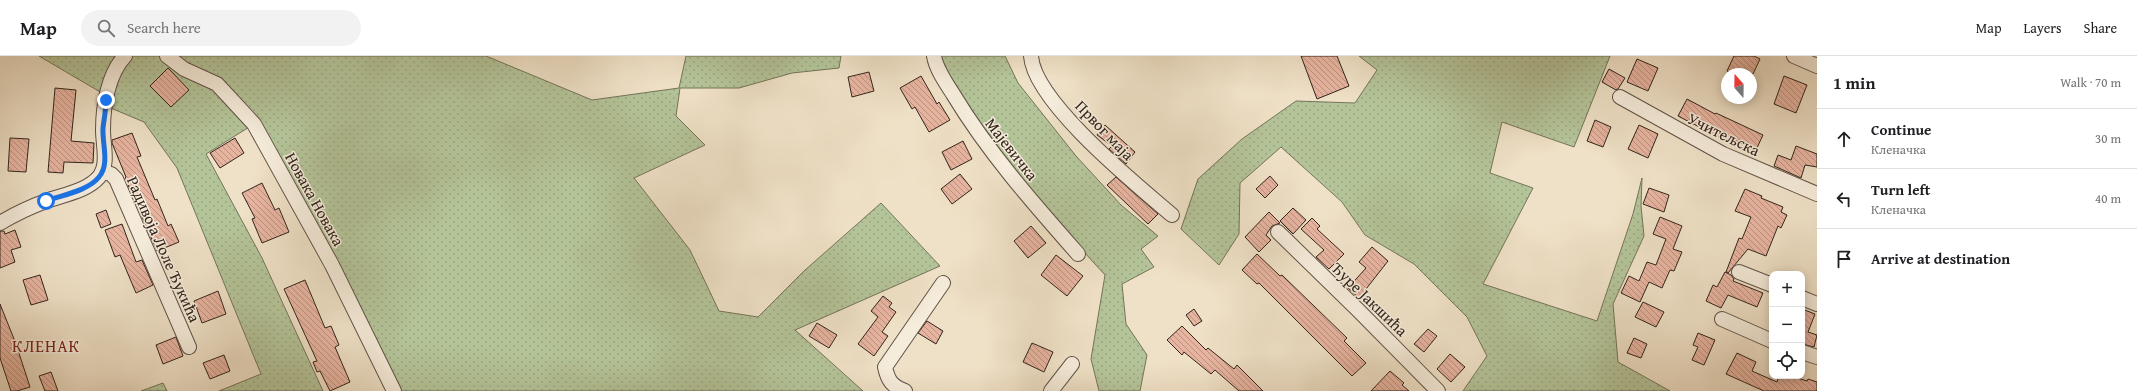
<!DOCTYPE html>
<html lang="en">
<head>
<meta charset="utf-8">
<style>
	:root { --surface:#fff; --page:#f2f2f2; --text:#202124; --muted:#757577; --line:#e0e0e0 }
	body { margin:0; font-family:"Gentium Book Plus",serif; background:var(--page); color:var(--text) }
	.controls { position:absolute; right:12px; bottom:12px; display:grid; overflow:hidden; border-radius:8px; box-shadow:0 2px 10px #0003 }
	.controls button { width:36px; height:36px; display:grid; place-items:center; padding:0; border:0; border-bottom:1px solid var(--line); background:var(--surface); color:var(--text); font:20px sans-serif }
	.compass { position:absolute; left:1721px; top:12px; width:36px; height:36px; border-radius:50%; background:var(--surface); box-shadow:0 2px 10px #0003; rotate:340deg }
	.stop { position:absolute; width:12px; height:12px; margin:-9px; border:3px solid #1a73e8; border-radius:50%; background:#fff }
	.stop.end { background:#1a73e8; border-color:#fff; box-shadow:0 1px 4px #0008 }
	.list { margin:0; padding:0; list-style:none }
	h2 { display:flex; justify-content:space-between; align-items:center; height:52px; margin:0; padding:0 16px; font-size:17px }
	h2 small { font-size:13px; font-weight:400; color:var(--muted) }
	.list li { display:grid; grid-template-columns:26px 1fr auto; gap:12px; align-items:center; box-sizing:border-box; height:60px; padding:0 16px; border-top:1px solid var(--line) }
	.list b { display:block; font-size:15px; white-space:nowrap }
	.list p { margin:0; font-size:13px; white-space:nowrap; color:var(--muted) }
	.list em { font-size:13px; font-style:normal; color:var(--muted) }
	.icon { flex:none; width:22px; height:22px; fill:none; stroke:currentColor; stroke-width:2; stroke-linecap:round; stroke-linejoin:round }
	.map { position:relative; flex:none; width:1817px; height:335px; overflow:hidden }
	header { display:flex; align-items:center; gap:24px; box-sizing:border-box; height:56px; padding:0 20px; background:var(--surface); border-bottom:1px solid var(--line) }
	header strong { font-size:19px }
	nav { display:flex; gap:22px; margin-inline-start:auto; font-size:14px }
	.search { width:280px; height:36px; background:var(--page); display:flex; align-items:center; gap:10px; box-sizing:border-box; padding:0 14px; border-radius:22px; color:var(--muted); font-size:15px }
	main { display:flex }
	aside { flex:1; background:var(--surface) }
	.map>svg:first-child { display:block }
	.grass { fill:url(#grass-dots); stroke:#74745a }
	.building { fill:url(#building-back-hatch); stroke:#33241c }
	.lines { fill:none; stroke-linecap:round; stroke-linejoin:round }
	.street-casing { stroke:#625347; stroke-width:16 }
	.street { stroke:#f5ecdb; stroke-width:14 }
	.route { stroke:#1a73e8; stroke-width:5 }
	.labels { text-anchor:middle; stroke-width:3; stroke-linejoin:round; paint-order:stroke }
	.street-label { font-size:16px; fill:#33241c; stroke:#f5ecdb }
	.neighbourhood-label { font-size:17px; letter-spacing:1px; fill:#7a1f14; stroke:#f5ecdb }
</style>
</head>
<body>
<header>
<strong>Map</strong>
<div class="search"><svg class="icon" aria-label="search" viewBox="0 0 24 24"><circle cx="10" cy="10" r="6"/><path d="M15 15l6 6"/></svg>Search here</div>
<nav><a>Map</a><a>Layers</a><a>Share</a></nav>
</header>
<main>
<div class="map">
<svg width="1817" height="335" viewBox="0 0 1817 335">
	<defs>
		<pattern id="grass-dots" width="8" height="8" patternUnits="userSpaceOnUse"><rect width="8" height="8" fill="#b4c499"/><path d="M2 2h.1M6 6h.1" fill="none" stroke="#9ba883" stroke-width="1.8" stroke-linecap="round"/></pattern>
		<pattern id="building-back-hatch" width="6" height="6" patternUnits="userSpaceOnUse"><rect width="6" height="6" fill="#e7b4a0"/><path d="M-1 5l2 2M0 0l6 6M5-1l2 2" fill="none" stroke="#bc9282"/></pattern>
	</defs>
	<rect width="100%" height="100%" fill="#efe1c7"/>
	<filter id="stains"><feTurbulence type="fractalNoise" baseFrequency=".005" numOctaves="4"/><feColorMatrix values="0 0 0 0 .2 0 0 0 0 .09 0 0 0 0 .02 0 0 0 .5 -.17"/></filter>
	<radialGradient id="worn" r=".72"><stop offset=".6" stop-color="#630" stop-opacity="0"/><stop offset="1" stop-color="#630" stop-opacity=".3"/></radialGradient>
	<g class="grass">
		<polygon points="39,0 126,0 115,14 133,0 486,0 592,44 679,32 686,0 841,0 839,12 792,17 739,32 680,32 676,60 705,89 634,122 690,194 719,255 758,261 804,215 881,147 940,210 795,274 863,335 393,335 254,68 206,98 262,202 323,335 219,335 261,318 177,112 144,66 106,50 107,40"/>
		<polygon points="935,0 1005,0 1018,27 1076,100 1121,149 1158,180 1141,193 1154,211 1122,228 1126,268 1147,299 1140,335 1099,335 1091,303 1105,219 985,87"/>
		<polygon points="1359,0 1610,0 1574,91 1502,66 1490,117 1533,132 1483,228 1597,265 1633,158 1642,122 1641,150 1644,180 1613,248 1618,306 1670,335 1463,335 1487,300 1467,261 1414,208 1365,179 1342,146 1281,91 1240,127 1239,178 1219,209 1181,173 1198,123 1242,83 1296,45 1355,47 1377,14"/>
		<polygon points="163,327 167,335 141,335"/>
	</g>
	<g class="building">
		<polygon points="1301,0 1337,0 1349,30 1317,43"/>
		<polygon points="1734,0 1754,0 1760,3 1753,18 1735,18 1727,15"/>
		<polygon points="1637,3 1658,12 1648,35 1627,26"/>
		<polygon points="168,12 189,34 171,51 150,30"/>
		<polygon points="1609,13 1625,22 1618,33 1616,34 1602,26"/>
		<polygon points="869,16 874,35 852,41 848,21"/>
		<polygon points="921,20 937,48 939,46 950,64 929,76 915,51 912,53 900,32"/>
		<polygon points="1784,20 1807,29 1796,57 1774,48"/>
		<polygon points="55,32 76,34 71,85 94,87 93,107 64,106 63,117 48,116"/>
		<polygon points="1687,43 1715,58 1716,57 1763,79 1756,94 1734,84 1732,88 1678,60"/>
		<polygon points="1595,64 1611,71 1603,91 1587,85"/>
		<polygon points="1105,69 1135,96 1126,108 1109,93 1112,90 1097,79"/>
		<polygon points="1639,69 1658,78 1648,102 1628,93"/>
		<polygon points="132,77 141,100 137,101 155,144 157,143 168,170 171,168 179,186 157,195 125,122 126,121 112,87 112,84"/>
		<polygon points="10,82 29,83 26,116 8,115"/>
		<polygon points="235,82 244,97 220,112 210,97"/>
		<polygon points="963,85 972,103 951,114 942,96"/>
		<polygon points="1796,90 1817,98 1817,111 1805,109 1801,122 1774,110 1778,99 1791,104"/>
		<polygon points="960,118 972,133 952,148 941,133"/>
		<polygon points="1270,120 1278,129 1265,142 1256,133"/>
		<polygon points="1116,121 1158,158 1148,168 1107,129"/>
		<polygon points="262,127 275,154 279,152 289,176 262,187 252,163 255,162 242,137"/>
		<polygon points="1649,132 1669,139 1664,156 1643,148"/>
		<polygon points="1745,133 1762,140 1761,142 1783,151 1781,156 1787,159 1781,172 1778,170 1766,200 1748,193 1728,217 1726,216 1739,182 1742,183 1751,161 1735,155"/>
		<polygon points="1293,152 1306,164 1293,178 1280,165"/>
		<polygon points="106,154 111,168 101,172 96,158"/>
		<polygon points="1269,156 1280,167 1272,170 1266,179 1271,184 1259,196 1245,181"/>
		<polygon points="1660,161 1682,170 1673,193 1682,196 1674,215 1670,214 1662,232 1649,226 1640,246 1621,237 1629,220 1639,225 1647,206 1656,209 1666,183 1653,178"/>
		<polygon points="1312,162 1320,170 1317,173 1344,198 1329,213 1316,201 1324,194 1301,173"/>
		<polygon points="122,168 136,206 142,204 153,229 136,237 120,199 115,201 105,174"/>
		<polygon points="1031,170 1046,187 1028,202 1014,185"/>
		<polygon points="15,174 21,191 11,194 15,206 0,212 0,175 4,175 5,178"/>
		<polygon points="1372,191 1388,205 1359,242 1348,232 1366,212 1359,206"/>
		<polygon points="1257,198 1280,220 1282,219 1347,282 1344,285 1366,307 1352,320 1259,227 1257,228 1242,214"/>
		<polygon points="1056,199 1083,220 1067,240 1041,219"/>
		<polygon points="1725,216 1731,219 1734,223 1733,225 1763,237 1757,251 1728,239 1721,252 1706,245 1713,229 1717,231"/>
		<polygon points="40,219 48,244 31,249 23,224"/>
		<polygon points="305,224 325,272 331,270 339,289 335,291 350,326 330,335 320,315 317,316 313,306 317,305 284,233"/>
		<polygon points="218,235 226,258 202,267 194,245"/>
		<polygon points="883,240 892,247 889,251 896,256 882,276 888,280 874,300 858,288 878,261 871,255"/>
		<polygon points="1643,246 1664,256 1656,271 1635,261"/>
		<polygon points="0,248 16,288 30,331 17,335 11,335 0,302"/>
		<polygon points="1194,253 1202,265 1194,270 1186,259"/>
		<polygon points="1802,253 1815,258 1808,276 1817,279 1814,291 1802,288"/>
		<polygon points="927,265 943,275 936,288 918,277"/>
		<polygon points="817,267 837,279 829,292 809,280"/>
		<polygon points="1182,270 1206,294 1208,292 1234,313 1237,309 1263,335 1239,335 1215,314 1211,318 1184,296 1182,299 1167,284"/>
		<polygon points="1428,273 1437,280 1424,296 1414,288"/>
		<polygon points="1698,277 1715,284 1704,309 1692,304 1698,291 1693,289"/>
		<polygon points="176,281 183,300 163,308 156,289"/>
		<polygon points="1634,282 1647,288 1641,302 1627,297"/>
		<polygon points="1032,287 1053,296 1044,316 1023,306"/>
		<polygon points="1737,297 1756,306 1752,315 1777,326 1779,320 1791,320 1807,325 1808,323 1817,326 1817,335 1764,335 1726,318"/>
		<polygon points="1450,298 1465,311 1451,326 1437,313"/>
		<polygon points="224,299 230,315 210,323 203,307"/>
		<polygon points="1390,315 1404,327 1402,329 1409,335 1371,335"/>
		<polygon points="51,316 58,335 45,335 39,320"/>
	</g>
	<g class="lines">
		<defs>
			<g id="street">
				<polyline points="167,0 184,13 217,28 254,68 332,209 394,335"/>
				<path d="M934,0C936,13 946,27 953,38C988,96 1033,147 1078,198"/>
				<path d="M1031,0C1034,46 1137,129 1172,159"/>
				<polyline points="1794,0 1817,10"/>
				<polyline points="1620,41 1723,98 1817,138"/>
				<polyline points="102,116 111,118 116,123 189,291"/>
				<path d="M0,167C15,158 30,151 46,145C63,139 87,135 99,121C109,109 103,89 103,74C103,50 108,18 125,0"/>
				<polyline points="1278,176 1358,254 1438,335"/>
				<polyline points="1739,216 1772,229"/>
				<polyline points="1802,242 1817,248"/>
				<polyline points="1722,263 1772,285"/>
				<polyline points="1802,296 1817,301"/>
				<path d="M905,335C892,330 888,325 885,311L943,227"/>
				<polyline points="1051,335 1072,308"/>
			</g>
		</defs>
		<use href="#street" class="street-casing"/>
		<use href="#street" class="street"/>
	</g>
	<g class="lines">
		<path class="route" d="M46,145C62,139 88,135 99,121C110,108 102,88 103,72C104,63 106,54 106,44"/>
	</g>
	<g class="labels">
		<g class="street-label">
			<text transform="translate(1105 74) rotate(46)" y="6">Првог маја</text>
			<text transform="translate(1724 78) rotate(26)" y="6">Учитељска</text>
			<text transform="translate(1012 93) rotate(52)" y="6">Мајевичка</text>
			<text transform="translate(315 143) rotate(61)" y="6">Новака Новака</text>
			<text transform="translate(164 193) rotate(66)" y="6">Радивоја Лоле Ђукића</text>
			<text transform="translate(1370 243) rotate(44)" y="6">Ђуре Јакшића</text>
		</g>
		<g class="neighbourhood-label">
			<text x="46" y="296">КЛЕНАК</text>
		</g>
	</g>
	<rect width="100%" height="100%" filter="url(#stains)"/>
	<rect width="100%" height="100%" fill="url(#worn)"/>
</svg>
<div class="controls">
<button>+</button>
<button>−</button>
<button><svg class="icon" aria-label="locate" viewBox="0 0 24 24"><circle cx="12" cy="12" r="6"/><path d="M12 2v4M12 18v4M2 12h4M18 12h4"/></svg></button>
</div>
<svg class="compass" viewBox="-18 -18 36 36"><path d="M0-13l5 13h-10z" fill="#e53935"/><path d="M0 13l5-13h-10z" fill="#757577"/></svg>
<div class="stop" style="left:46px;top:145px"></div>
<div class="stop end" style="left:106px;top:44px"></div>
</div>
<aside>
<h2>1 min<small>Walk · 70 m</small></h2>
<ul class="list">
<li><svg class="icon" aria-label="ahead" viewBox="0 0 24 24"><path d="M12 20V5M6 11l6-6 6 6"/></svg><div><b>Continue</b><p>Кленачка</p></div><em>30 m</em></li>
<li><svg class="icon" aria-label="left" viewBox="0 0 24 24"><path d="M17 20v-9H6M10 6l-5 5 5 5"/></svg><div><b>Turn left</b><p>Кленачка</p></div><em>40 m</em></li>
<li><svg class="icon" aria-label="arrive" viewBox="0 0 24 24"><path d="M6 21V4h12l-3 4 3 4H6"/></svg><div><b>Arrive at destination</b></div></li>
</ul>
</aside>
</main>
</body>
</html>
